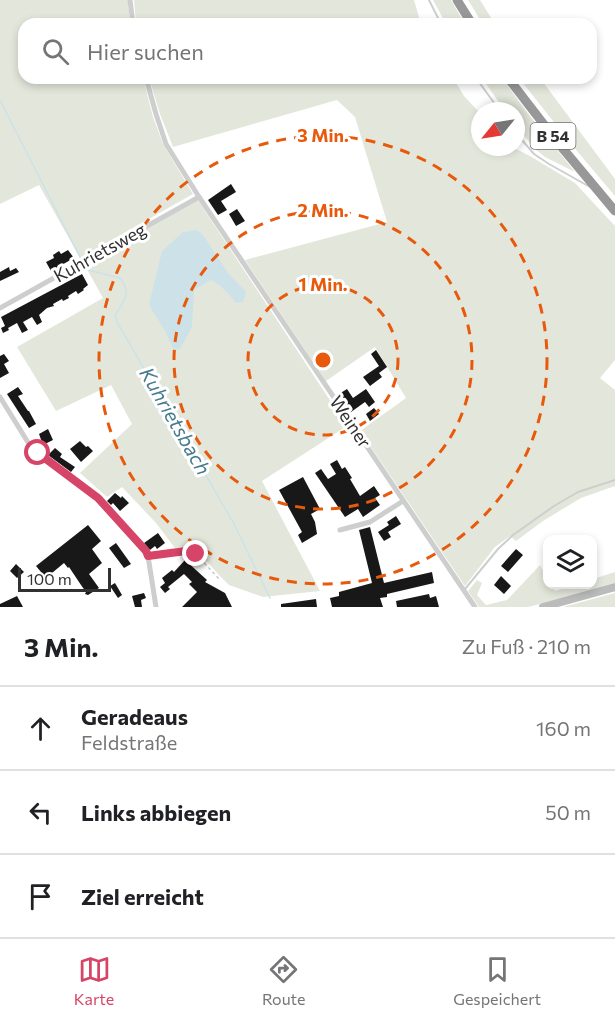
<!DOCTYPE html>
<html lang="de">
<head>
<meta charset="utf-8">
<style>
	:root { --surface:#fff; --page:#f6f6f6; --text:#202124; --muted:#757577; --line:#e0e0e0; --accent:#d64467 }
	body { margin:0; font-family:Commissioner,sans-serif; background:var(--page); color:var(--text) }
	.controls { position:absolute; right:18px; bottom:18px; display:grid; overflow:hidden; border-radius:12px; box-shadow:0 3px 9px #0003 }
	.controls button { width:54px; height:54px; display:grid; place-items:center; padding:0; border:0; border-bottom:2px solid var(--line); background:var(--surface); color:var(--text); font:30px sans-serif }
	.compass { position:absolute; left:471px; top:102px; width:54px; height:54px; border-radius:50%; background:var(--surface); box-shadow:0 3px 9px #0003; rotate:240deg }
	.scale { position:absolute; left:18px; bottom:15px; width:93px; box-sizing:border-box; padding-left:6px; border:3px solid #313131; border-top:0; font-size:16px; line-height:21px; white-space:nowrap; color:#313131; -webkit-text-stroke:4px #fff; paint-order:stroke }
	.stop { position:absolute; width:18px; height:18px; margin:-14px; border:4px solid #d64467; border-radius:50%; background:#fff }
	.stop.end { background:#d64467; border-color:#fff; box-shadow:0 2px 6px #0008 }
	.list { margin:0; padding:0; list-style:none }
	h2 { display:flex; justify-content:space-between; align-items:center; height:78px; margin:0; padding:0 24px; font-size:26px }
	h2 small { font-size:20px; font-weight:400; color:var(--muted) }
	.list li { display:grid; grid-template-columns:39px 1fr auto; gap:18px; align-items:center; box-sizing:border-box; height:84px; padding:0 24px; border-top:2px solid var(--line) }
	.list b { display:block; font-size:22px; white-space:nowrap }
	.list p { margin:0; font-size:20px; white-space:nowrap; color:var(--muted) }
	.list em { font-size:20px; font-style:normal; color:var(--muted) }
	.icon { flex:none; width:33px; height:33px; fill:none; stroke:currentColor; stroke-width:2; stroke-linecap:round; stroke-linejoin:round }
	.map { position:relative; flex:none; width:615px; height:607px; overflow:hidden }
	.search { position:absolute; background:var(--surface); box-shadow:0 3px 9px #0003; left:18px; right:18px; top:18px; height:66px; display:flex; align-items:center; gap:15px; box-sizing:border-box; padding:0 21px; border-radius:18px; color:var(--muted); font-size:22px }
	.sheet { height:330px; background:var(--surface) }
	nav { display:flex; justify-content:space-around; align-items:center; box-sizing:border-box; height:84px; border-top:2px solid var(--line); background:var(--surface); font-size:16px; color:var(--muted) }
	nav a { display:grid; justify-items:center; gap:3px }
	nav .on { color:var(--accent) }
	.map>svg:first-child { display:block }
	.green { fill:#e3e7db }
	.water { fill:#cce2e8 }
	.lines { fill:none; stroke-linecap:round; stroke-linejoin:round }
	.stream { stroke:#cce2e8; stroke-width:1.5 }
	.building { fill:#181818 }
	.path { stroke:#c8c8c8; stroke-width:1.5; stroke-dasharray:3 3; stroke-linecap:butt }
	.lane { stroke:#cecece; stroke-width:2 }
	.street { stroke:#cecece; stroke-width:5 }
	.secondary { stroke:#bbb; stroke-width:8 }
	.highway { stroke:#989898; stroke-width:9 }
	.route { stroke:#d64467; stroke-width:8 }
	.ring { fill:none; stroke:#e8590c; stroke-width:3; stroke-dasharray:10 8 }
	.labels { text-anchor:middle; stroke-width:6; stroke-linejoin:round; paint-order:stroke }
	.shield { fill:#fff; stroke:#6f6f6f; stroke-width:1.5 }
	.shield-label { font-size:16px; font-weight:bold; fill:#313131 }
	.street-label { font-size:18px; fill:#313131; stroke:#fff }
	.water-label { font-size:20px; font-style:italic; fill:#457c8d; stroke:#fff }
	.centre { fill:#e8590c; stroke:#fff; stroke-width:3 }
	.ring-label { font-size:18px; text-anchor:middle; font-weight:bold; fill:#e8590c; stroke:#fff; stroke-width:6; stroke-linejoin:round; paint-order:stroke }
</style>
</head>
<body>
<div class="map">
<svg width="615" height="607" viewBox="0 0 615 607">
	<rect width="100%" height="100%" fill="#fff"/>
	<g class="green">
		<polygon points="0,0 128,0 130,24 24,24 24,78 143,78 153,117 163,144 193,194 80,258 39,185 0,204"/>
		<polygon points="134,0 414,0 421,24 136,24"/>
		<polygon points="433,0 451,0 465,24 446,24"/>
		<polygon points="468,0 480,0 495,24 483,24"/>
		<polygon points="149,78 453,78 464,96 480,113 480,147 512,147 530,156 575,183 615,226 615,360 600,378 615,390 615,486 581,498 543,521 516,541 510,536 495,547 465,586 360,431 406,398 375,347 326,381 245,260 387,222 355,117 337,100 173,147 160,114"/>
		<polygon points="482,78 502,78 526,111 575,172 545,157 535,149 516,126 516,111 505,111"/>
		<polygon points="519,78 540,78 615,179 615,196 572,145"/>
		<polygon points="197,199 347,426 262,481 320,591 263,597 229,585 218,574 198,551 187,547 175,548 156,523 122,487 107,497 80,473 132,424 111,385 56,411 17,347 103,298 84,264"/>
		<polygon points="540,565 547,578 548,584 551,585 555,591 576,585 592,584 593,579 615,572 615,583 564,598 528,607 479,607 468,591 477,580 482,583 477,595 486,605 507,600"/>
		<polygon points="615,593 615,607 563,607"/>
	</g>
	<path class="water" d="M197,230L203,235L228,273L246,292L243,302L236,303C229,294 221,285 211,280L194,290L192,327L180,349L174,350L165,331L150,307V300L162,251L183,232Z"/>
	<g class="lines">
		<g class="stream">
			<polyline points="0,100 81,259"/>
			<path d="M85,266L88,270L120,278C132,293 124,302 115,315L117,322L233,522L270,598"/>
		</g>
	</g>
	<g class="building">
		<polygon points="231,184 236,192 221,201 227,210 218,215 208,200"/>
		<polygon points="237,209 245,221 236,226 229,214"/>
		<polygon points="68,250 74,258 51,271 46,262 54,258 53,255 59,251 61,254"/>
		<polygon points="9,267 10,271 16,268 19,272 0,281 0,272"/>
		<polygon points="82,274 88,285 83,289 84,290 78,294 76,291 68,296 69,298 63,301 62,299 53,304 54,306 47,308 39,315 42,322 37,325 32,317 23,322 28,330 22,333 17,323 8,328 9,330 3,333 1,328 5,326 1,317"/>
		<polygon points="376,350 387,367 379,373 382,377 370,386 363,377 379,366 371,354"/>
		<polygon points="4,354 9,361 4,364 9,373 0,378 0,356"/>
		<polygon points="18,387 23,394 18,396 28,411 29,411 36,424 29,428 7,394"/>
		<polygon points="347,389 353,398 366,389 375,402 369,407 365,402 351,412 339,394"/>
		<polygon points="374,408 379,414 370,421 366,414"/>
		<polygon points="48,429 53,440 43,445 39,434"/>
		<polygon points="80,441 86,447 88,446 93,451 81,462 70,449"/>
		<polygon points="55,448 62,454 60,457 75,467 71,472 48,455"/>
		<polygon points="337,460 342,469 345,467 352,478 350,479 360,496 374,486 380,495 375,498 380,505 363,517 358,509 345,517 315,473 321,469 328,479 336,474 330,464"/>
		<polygon points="303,477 320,509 311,514 315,522 317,534 302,543 298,535 302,532 279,490"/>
		<polygon points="115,493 121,498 122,496 129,503 120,511 113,503 111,505 107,501"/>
		<polygon points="396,516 401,524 388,532 391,537 384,541 378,532 389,525 387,522"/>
		<polygon points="88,525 101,541 92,549 102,563 89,574 99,588 88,595 85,594 86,592 81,585 69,567 68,568 64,563 46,578 36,566"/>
		<polygon points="370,527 384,583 432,572 434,583 387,594 387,597 380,598 383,607 332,607 330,598 339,596 339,592 372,583 359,530"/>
		<polygon points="158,533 165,543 157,549 155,546 150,550 144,543"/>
		<polygon points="116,543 131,564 124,568 109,548"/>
		<polygon points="516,549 523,555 508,572 501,566"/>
		<polygon points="185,560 207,580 205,582 225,593 232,607 182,607 197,592 189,584 192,582 184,574 168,587 170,589 165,593 160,587 165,583 162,578 172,570 174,572"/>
		<polygon points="16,564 24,572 17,578 10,571"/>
		<polygon points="501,576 511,586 504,594 494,585"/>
		<polygon points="115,583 122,595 118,598 110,586"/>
		<polygon points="144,593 146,598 141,600 142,607 135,607 132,596"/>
		<polygon points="429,594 430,598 436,596 439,607 397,607 396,601"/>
		<polygon points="17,596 23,607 0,607 0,604"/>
		<polygon points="316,599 317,607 281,607 281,604"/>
	</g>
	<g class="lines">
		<polyline class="path" points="155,555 186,551 196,554 220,580"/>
		<g class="lane">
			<polyline points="429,0 441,24"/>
			<polyline points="476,78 500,111"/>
			<polyline points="516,133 534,154 549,164 590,187"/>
			<polyline points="465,589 498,549 513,535 554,506 578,492 615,480"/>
		</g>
		<g class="street">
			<polyline points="130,0 133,24"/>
			<polyline points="146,78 156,114 166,144 199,197 475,607"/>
			<polyline points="0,308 199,197"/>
			<polyline points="0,397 29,444 38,453 98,498 145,551 148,556 156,607"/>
			<polyline points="340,530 370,522 403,501"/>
		</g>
		<polyline class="secondary" points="543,607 615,587"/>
		<g class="highway">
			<polyline points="457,0 472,24"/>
			<polyline points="508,78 559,144 615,211"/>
		</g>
	</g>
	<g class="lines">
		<polyline class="route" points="38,453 98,498 146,551 148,556 186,551 196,554"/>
	</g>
	<g class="ring">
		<circle cx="323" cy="360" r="75"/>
		<circle cx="323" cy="360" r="149"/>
		<circle cx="323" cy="360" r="224"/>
	</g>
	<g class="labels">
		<rect class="shield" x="530.5" y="123" width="45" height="26" rx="4.5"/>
		<g class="shield-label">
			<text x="553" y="142">B 54</text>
		</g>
		<g class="street-label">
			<text transform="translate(100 253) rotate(-29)" y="6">Kuhrietsweg</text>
			<text transform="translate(350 422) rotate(56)" y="6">Weiner</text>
		</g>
		<g class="water-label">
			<text transform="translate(175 421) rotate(60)" y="7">Kuhrietsbach</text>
		</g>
	</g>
	<circle cx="323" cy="360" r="9" class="centre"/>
	<g class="ring-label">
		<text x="323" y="142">3 Min.</text>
		<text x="323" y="217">2 Min.</text>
		<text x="323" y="291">1 Min.</text>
	</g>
</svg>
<div class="controls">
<button><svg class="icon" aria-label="layers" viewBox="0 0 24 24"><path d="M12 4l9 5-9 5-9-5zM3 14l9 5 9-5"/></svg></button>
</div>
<svg class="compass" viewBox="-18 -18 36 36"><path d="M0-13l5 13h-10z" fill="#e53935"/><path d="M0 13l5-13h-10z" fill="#757577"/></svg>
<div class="scale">100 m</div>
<div class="stop" style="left:38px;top:453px"></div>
<div class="stop end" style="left:196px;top:554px"></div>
<div class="search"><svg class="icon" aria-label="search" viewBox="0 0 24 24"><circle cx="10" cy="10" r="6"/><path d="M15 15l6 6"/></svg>Hier suchen</div>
</div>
<section class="sheet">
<h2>3 Min.<small>Zu Fuß · 210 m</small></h2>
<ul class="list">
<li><svg class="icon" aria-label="ahead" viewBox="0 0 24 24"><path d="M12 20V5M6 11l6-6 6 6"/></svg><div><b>Geradeaus</b><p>Feldstraße</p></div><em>160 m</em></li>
<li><svg class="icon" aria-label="left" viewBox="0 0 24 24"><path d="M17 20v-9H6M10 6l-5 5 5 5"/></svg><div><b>Links abbiegen</b></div><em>50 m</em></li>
<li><svg class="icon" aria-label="arrive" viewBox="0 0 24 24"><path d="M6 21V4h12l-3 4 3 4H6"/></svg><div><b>Ziel erreicht</b></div></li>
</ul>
</section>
<nav>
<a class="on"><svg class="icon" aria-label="map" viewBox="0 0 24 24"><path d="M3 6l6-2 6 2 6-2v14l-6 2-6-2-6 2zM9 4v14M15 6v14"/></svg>Karte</a>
<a><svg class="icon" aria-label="directions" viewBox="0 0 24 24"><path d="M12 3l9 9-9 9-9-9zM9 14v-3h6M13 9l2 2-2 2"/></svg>Route</a>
<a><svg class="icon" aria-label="saved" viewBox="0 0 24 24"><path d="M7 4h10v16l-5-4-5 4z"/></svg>Gespeichert</a>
</nav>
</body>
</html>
